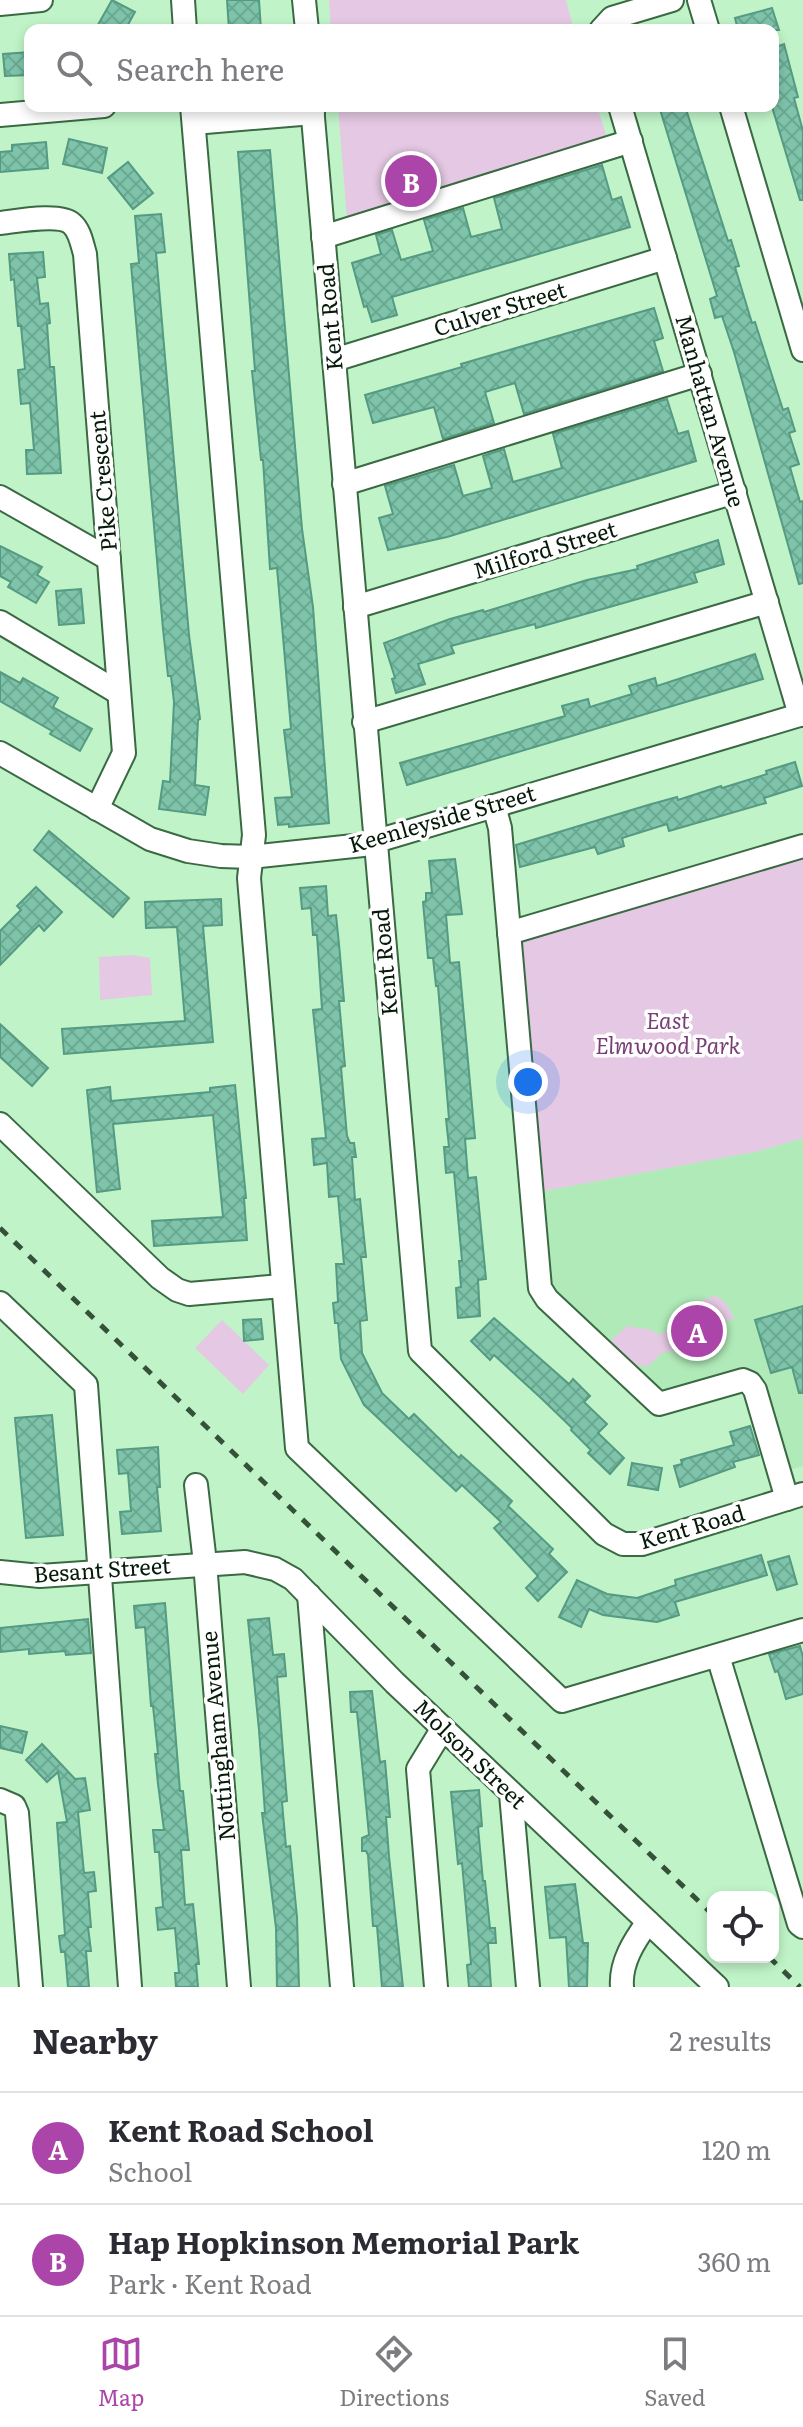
<!DOCTYPE html>
<html lang="en">
<head>
<meta charset="utf-8">
<style>
	:root { --surface:#fff; --page:#f2f2f3; --text:#2b2b33; --muted:#7c7c81; --line:#e1e1e2; --accent:#ac45a9 }
	body { margin:0; font-family:Literata,serif; background:var(--page); color:var(--text) }
	.controls { position:absolute; right:24px; bottom:24px; display:grid; overflow:hidden; border-radius:16px; box-shadow:0 4px 12px #0003 }
	.controls button { width:72px; height:72px; display:grid; place-items:center; padding:0; border:0; border-bottom:2px solid var(--line); background:var(--surface); color:var(--text); font:40px sans-serif }
	.you { position:absolute; left:528px; top:1082px; width:28px; height:28px; margin:-20px; border:6px solid #fff; border-radius:50%; background:#1a73e8; box-shadow:0 0 0 12px #1a73e833 }
	.badge { display:grid; place-items:center; width:52px; height:52px; border-radius:50%; background:var(--accent); color:#fff; font-size:26px; font-weight:700 }
	.pin { position:absolute; translate:-50% -50%; border:4px solid #fff; box-shadow:0 2px 8px #0006 }
	.list { margin:0; padding:0; list-style:none }
	h2 { display:flex; justify-content:space-between; align-items:center; height:104px; margin:0; padding:0 32px; font-size:34px }
	h2 small { font-size:26px; font-weight:400; color:var(--muted) }
	.list li { display:grid; grid-template-columns:52px 1fr auto; gap:24px; align-items:center; box-sizing:border-box; height:112px; padding:0 32px; border-top:2px solid var(--line) }
	.list b { display:block; font-size:30px; white-space:nowrap }
	.list p { margin:0; font-size:26px; white-space:nowrap; color:var(--muted) }
	.list em { font-size:26px; font-style:normal; color:var(--muted) }
	.icon { flex:none; width:44px; height:44px; fill:none; stroke:currentColor; stroke-width:2; stroke-linecap:round; stroke-linejoin:round }
	.map { position:relative; flex:none; width:803px; height:1987px; overflow:hidden }
	.search { position:absolute; background:var(--surface); box-shadow:0 4px 12px #0003; left:24px; right:24px; top:24px; height:88px; display:flex; align-items:center; gap:20px; box-sizing:border-box; padding:0 28px; border-radius:16px; color:var(--muted); font-size:30px }
	.sheet { height:328px; background:var(--surface) }
	nav { display:flex; justify-content:space-around; align-items:center; box-sizing:border-box; height:112px; border-top:2px solid var(--line); background:var(--surface); font-size:22px; color:var(--muted) }
	nav a { display:grid; justify-items:center; gap:4px }
	nav .on { color:var(--accent) }
	.map>svg:first-child { display:block }
	.built { fill:#b0eab8 }
	.park { fill:#e5c8e3 }
	.building { fill:url(#building-cross-hatch); stroke:#559a82; stroke-width:2 }
	.lines { fill:none; stroke-linecap:round; stroke-linejoin:round }
	.minor-casing { stroke:#3a6943; stroke-width:26 }
	.minor { stroke:#fff; stroke-width:22 }
	.rail { stroke:#35513a; stroke-width:5; stroke-dasharray:10 10; stroke-linecap:butt }
	.labels { text-anchor:middle; stroke-width:7; stroke-linejoin:round; paint-order:stroke }
	.street-label { font-size:22px; fill:#061a0a; stroke:#fff }
	.park-label { font-size:22px; font-style:italic; fill:#783e76; stroke:#fff }
</style>
</head>
<body>
<div class="map">
<svg width="803" height="1987" viewBox="0 0 803 1987">
	<defs>
		<pattern id="building-cross-hatch" width="8" height="8" patternUnits="userSpaceOnUse" patternTransform="scale(2)"><rect width="8" height="8" fill="#7ec4aa"/><path d="M0 0l8 8M0 8l8-8" fill="none" stroke="#6ba891"/></pattern>
	</defs>
	<rect width="100%" height="100%" fill="#c0f4c8"/>
	<polygon class="built" points="803,1138 803,1466 786,1471 755,1373 661,1398 545,1289 538,1192 759,1151"/>
	<g class="park">
		<polygon points="329,0 566,0 574,30 331,30"/>
		<polygon points="338,106 597,106 608,141 347,220"/>
		<polygon points="803,856 803,1138 759,1151 538,1192 515,942"/>
		<polygon points="132,955 150,958 152,995 100,1000 99,957"/>
		<path d="M715,1296C727,1300 729,1308 734,1319L682,1332L676,1351L663,1352L648,1366L633,1365L612,1347L611,1340L627,1326L652,1330L659,1335L679,1323L677,1314L679,1308Z"/>
		<polygon points="222,1320 269,1365 243,1394 195,1348"/>
	</g>
	<g class="building">
		<polygon points="112,0 135,12 125,30 95,30"/>
		<polygon points="227,0 259,0 261,30 229,30"/>
		<polygon points="772,8 779,30 738,30 735,18"/>
		<polygon points="784,44 798,97 794,98 803,131 803,200 800,200 773,110 773,48"/>
		<polygon points="30,52 30,75 5,76 3,54"/>
		<polygon points="659,106 685,106 728,241 731,240 739,266 735,267 752,323 755,322 783,410 788,408 795,431 789,433 799,464 790,467 800,502 803,501 803,583 799,584 734,352 722,316 715,318 710,299 717,296"/>
		<polygon points="69,139 107,148 102,173 63,164"/>
		<polygon points="46,142 48,168 0,172 0,152 12,151 12,145"/>
		<polygon points="270,150 302,529 313,607 329,823 289,827 289,824 278,825 275,798 292,797 284,730 291,729 277,568 270,569 263,460 261,460 252,371 255,371 238,152"/>
		<polygon points="128,162 153,193 133,209 108,178"/>
		<polygon points="602,165 612,200 621,197 630,227 392,297 397,315 372,322 367,306 364,307 352,263 381,254 376,235 392,230 401,260 433,251 424,220 463,208 471,237 502,229 494,198"/>
		<polygon points="161,214 165,252 156,253 189,635 200,719 198,720 195,785 209,787 205,815 159,809 163,781 170,782 174,702 171,676 168,676 163,629 131,264 139,263 135,216"/>
		<polygon points="43,252 45,277 37,278 40,304 48,303 50,323 47,324 50,367 54,367 61,473 27,474 26,450 34,450 30,403 21,404 18,370 25,369 21,326 18,326 14,279 11,280 9,254"/>
		<polygon points="654,308 663,338 654,341 663,371 524,414 515,383 485,392 494,423 443,439 434,407 373,423 365,395 462,367 461,364"/>
		<polygon points="667,399 678,434 688,431 696,461 447,537 388,550 379,518 393,514 385,486 454,465 463,496 492,488 483,456 504,449 513,482 562,468 553,434"/>
		<polygon points="718,540 724,564 694,573 697,582 536,628 535,624 451,646 454,653 418,664 425,684 396,693 392,679 395,678 384,643 450,619 483,610 484,612 587,580 638,569 637,566"/>
		<polygon points="0,546 42,567 37,575 49,582 36,603 8,587 11,582 0,576"/>
		<polygon points="81,589 84,623 59,625 56,591"/>
		<polygon points="755,654 763,679 407,785 400,763 565,716 562,706 588,699 590,707 632,694 629,686 655,678 657,686"/>
		<polygon points="0,672 20,683 23,678 58,698 53,707 92,729 80,751 50,734 52,731 0,701"/>
		<polygon points="795,762 802,786 764,798 766,803 669,831 667,824 622,838 624,846 598,854 595,847 520,867 516,845 648,805 677,797 678,800 721,786 722,788 767,774 766,771"/>
		<polygon points="49,831 129,898 113,917 34,850"/>
		<polygon points="455,859 462,914 446,915 450,963 459,962 475,1138 465,1139 468,1178 476,1177 486,1279 478,1280 480,1316 458,1318 456,1288 461,1287 459,1261 462,1261 454,1172 446,1173 444,1147 449,1147 446,1119 449,1119 438,986 436,986 433,958 428,958 423,902 426,901 426,893 432,893 429,861"/>
		<polygon points="326,886 328,916 336,915 339,944 344,1001 339,1001 345,1066 341,1067 347,1136 350,1143 354,1143 356,1157 352,1157 355,1200 360,1199 366,1257 361,1257 367,1320 360,1321 362,1353 382,1393 409,1419 414,1414 459,1458 461,1455 490,1481 512,1501 508,1506 553,1549 549,1554 567,1572 538,1601 526,1588 538,1576 494,1528 501,1522 462,1485 456,1491 364,1405 341,1359 338,1323 335,1323 333,1303 338,1302 336,1264 344,1264 338,1196 329,1197 327,1163 314,1165 312,1139 326,1138 313,1010 322,1009 317,935 313,935 311,908 302,909 300,888"/>
		<polygon points="36,887 62,912 44,931 39,925 0,965 0,931 21,910 17,906"/>
		<polygon points="221,899 222,925 203,926 213,1042 64,1054 62,1029 185,1021 177,927 146,928 145,902"/>
		<polygon points="0,1024 48,1068 32,1086 0,1057"/>
		<polygon points="235,1085 246,1198 244,1198 247,1240 154,1246 152,1221 223,1217 213,1115 113,1124 120,1189 97,1192 87,1090 110,1087 111,1101 210,1092 210,1088"/>
		<polygon points="803,1306 803,1393 799,1393 792,1367 771,1373 755,1320"/>
		<polygon points="494,1318 569,1384 573,1379 590,1396 584,1402 607,1424 598,1433 624,1458 610,1474 588,1453 591,1450 571,1430 572,1428 542,1399 494,1355 490,1360 471,1341"/>
		<polygon points="261,1319 263,1339 244,1341 243,1320"/>
		<polygon points="52,1415 63,1535 26,1538 15,1418"/>
		<polygon points="750,1426 759,1455 733,1462 735,1467 680,1487 674,1466 682,1464 681,1460 734,1445 730,1432"/>
		<polygon points="158,1447 160,1487 157,1487 161,1531 122,1534 120,1512 131,1511 128,1473 119,1474 117,1450"/>
		<polygon points="632,1463 662,1468 658,1490 628,1485"/>
		<polygon points="761,1555 767,1575 675,1602 679,1615 657,1622 603,1615 589,1609 581,1627 559,1617 577,1580 607,1594 637,1598 676,1585 675,1580"/>
		<polygon points="789,1556 797,1584 777,1590 768,1562"/>
		<polygon points="165,1603 180,1791 183,1791 189,1850 181,1850 185,1905 193,1904 199,1964 196,1964 198,1987 176,1987 175,1973 179,1973 175,1928 158,1930 156,1908 163,1907 159,1852 155,1852 153,1830 164,1830 158,1784 155,1754 158,1754 153,1706 151,1706 145,1627 136,1628 134,1606"/>
		<polygon points="269,1618 273,1655 284,1654 286,1676 277,1677 287,1801 282,1802 286,1847 290,1846 297,1917 299,1987 277,1987 276,1928 262,1813 265,1813 259,1730 248,1620"/>
		<polygon points="88,1619 91,1653 66,1655 65,1651 29,1654 29,1649 0,1652 0,1628"/>
		<polygon points="800,1646 803,1657 803,1694 786,1699 778,1671 775,1672 769,1654"/>
		<polygon points="372,1691 380,1762 385,1761 390,1817 386,1817 389,1856 403,1987 382,1987 377,1926 373,1926 368,1855 366,1851 362,1851 362,1838 369,1835 357,1712 351,1712 350,1692"/>
		<polygon points="0,1726 27,1732 22,1753 0,1748"/>
		<polygon points="42,1744 75,1779 85,1778 90,1810 78,1812 84,1873 94,1872 96,1891 88,1892 91,1927 88,1927 91,1951 86,1951 89,1987 68,1987 65,1952 61,1952 59,1936 65,1935 57,1823 67,1822 58,1772 47,1782 26,1760"/>
		<polygon points="479,1790 482,1826 478,1827 483,1881 485,1881 490,1928 495,1928 496,1943 488,1943 491,1987 469,1987 467,1965 471,1964 462,1863 458,1864 451,1792"/>
		<polygon points="575,1884 583,1943 588,1943 587,1987 569,1987 566,1937 550,1938 545,1887"/>
	</g>
	<g class="lines">
		<defs>
			<g id="minor">
				<polyline points="183,0 185,30"/>
				<polyline points="304,0 307,30"/>
				<polyline points="699,0 708,30"/>
				<polyline points="0,4 41,0"/>
				<polyline points="601,30 612,18 672,0"/>
				<polyline points="192,106 254,835 249,878 297,1448 562,1701 803,1630"/>
				<polyline points="312,106 420,1351 604,1534 623,1544 642,1544 803,1494"/>
				<polyline points="620,106 800,715"/>
				<polyline points="731,106 803,350"/>
				<polyline points="0,115 104,106"/>
				<polyline points="194,123 313,113"/>
				<path d="M0,223C17,221 60,213 72,224C80,231 82,244 85,254L124,753L97,809"/>
				<polyline points="323,237 631,141"/>
				<polyline points="334,360 665,258"/>
				<polyline points="344,484 700,374"/>
				<polyline points="0,497 109,559"/>
				<polyline points="355,607 735,492"/>
				<polyline points="0,622 119,693"/>
				<polyline points="364,722 767,602"/>
				<polyline points="0,753 150,839 188,851 221,856 251,857 363,845 803,714"/>
				<polyline points="494,806 500,828 540,1288 547,1299 659,1404 743,1380 750,1383 755,1390 787,1499"/>
				<polyline points="509,933 803,846"/>
				<polyline points="0,1124 160,1278 177,1290 189,1294 282,1286"/>
				<polyline points="0,1303 86,1385 130,1987"/>
				<polyline points="196,1485 205,1563 239,1987"/>
				<polyline points="0,1572 40,1576 245,1562 275,1569 293,1579 395,1683 717,1987"/>
				<polyline points="309,1595 342,1987"/>
				<polyline points="718,1656 799,1924 803,1927"/>
				<polyline points="511,1794 528,1987"/>
				<polyline points="0,1800 14,1806 17,1813 31,1987"/>
				<polyline points="436,1987 418,1769 443,1728"/>
				<path d="M622,1987C620,1963 634,1941 648,1922"/>
			</g>
		</defs>
		<use href="#minor" class="minor-casing"/>
		<use href="#minor" class="minor"/>
		<g class="rail">
			<polyline points="0,1228 713,1915"/>
			<polyline points="769,1957 800,1987"/>
		</g>
	</g>
	<g class="labels">
		<g class="street-label">
			<text transform="translate(500 309) rotate(-17)" y="8">Culver Street</text>
			<text transform="translate(330 317) rotate(-95)" y="8">Kent Road</text>
			<text transform="translate(710 411) rotate(74)" y="8">Manhattan Avenue</text>
			<text transform="translate(103 481) rotate(-95)" y="8">Pike Crescent</text>
			<text transform="translate(545 550) rotate(-17)" y="8">Milford Street</text>
			<text transform="translate(442 819) rotate(-16)" y="8">Keenleyside Street</text>
			<text transform="translate(385 962) rotate(-95)" y="8">Kent Road</text>
			<text transform="translate(692 1527) rotate(-16)" y="8">Kent Road</text>
			<text transform="translate(102 1570) rotate(-4)" y="8">Besant Street</text>
			<text transform="translate(218 1736) rotate(-95)" y="8">Nottingham Avenue</text>
			<text transform="translate(470 1754) rotate(44)" y="8">Molson Street</text>
		</g>
		<g class="park-label">
			<text x="668" y="1029">East<tspan x="668" dy="25">Elmwood Park</tspan></text>
		</g>
	</g>
</svg>
<div class="controls">
<button><svg class="icon" aria-label="locate" viewBox="0 0 24 24"><circle cx="12" cy="12" r="6"/><path d="M12 2v4M12 18v4M2 12h4M18 12h4"/></svg></button>
</div>
<div class="you"></div>
<div class="pin badge" style="left:697px;top:1331px">A</div>
<div class="pin badge" style="left:411px;top:181px">B</div>
<div class="search"><svg class="icon" aria-label="search" viewBox="0 0 24 24"><circle cx="10" cy="10" r="6"/><path d="M15 15l6 6"/></svg>Search here</div>
</div>
<section class="sheet">
<h2>Nearby<small>2 results</small></h2>
<ul class="list">
<li><span class="badge">A</span><div><b>Kent Road School</b><p>School</p></div><em>120 m</em></li>
<li><span class="badge">B</span><div><b>Hap Hopkinson Memorial Park</b><p>Park · Kent Road</p></div><em>360 m</em></li>
</ul>
</section>
<nav>
<a class="on"><svg class="icon" aria-label="map" viewBox="0 0 24 24"><path d="M3 6l6-2 6 2 6-2v14l-6 2-6-2-6 2zM9 4v14M15 6v14"/></svg>Map</a>
<a><svg class="icon" aria-label="directions" viewBox="0 0 24 24"><path d="M12 3l9 9-9 9-9-9zM9 14v-3h6M13 9l2 2-2 2"/></svg>Directions</a>
<a><svg class="icon" aria-label="saved" viewBox="0 0 24 24"><path d="M7 4h10v16l-5-4-5 4z"/></svg>Saved</a>
</nav>
</body>
</html>
